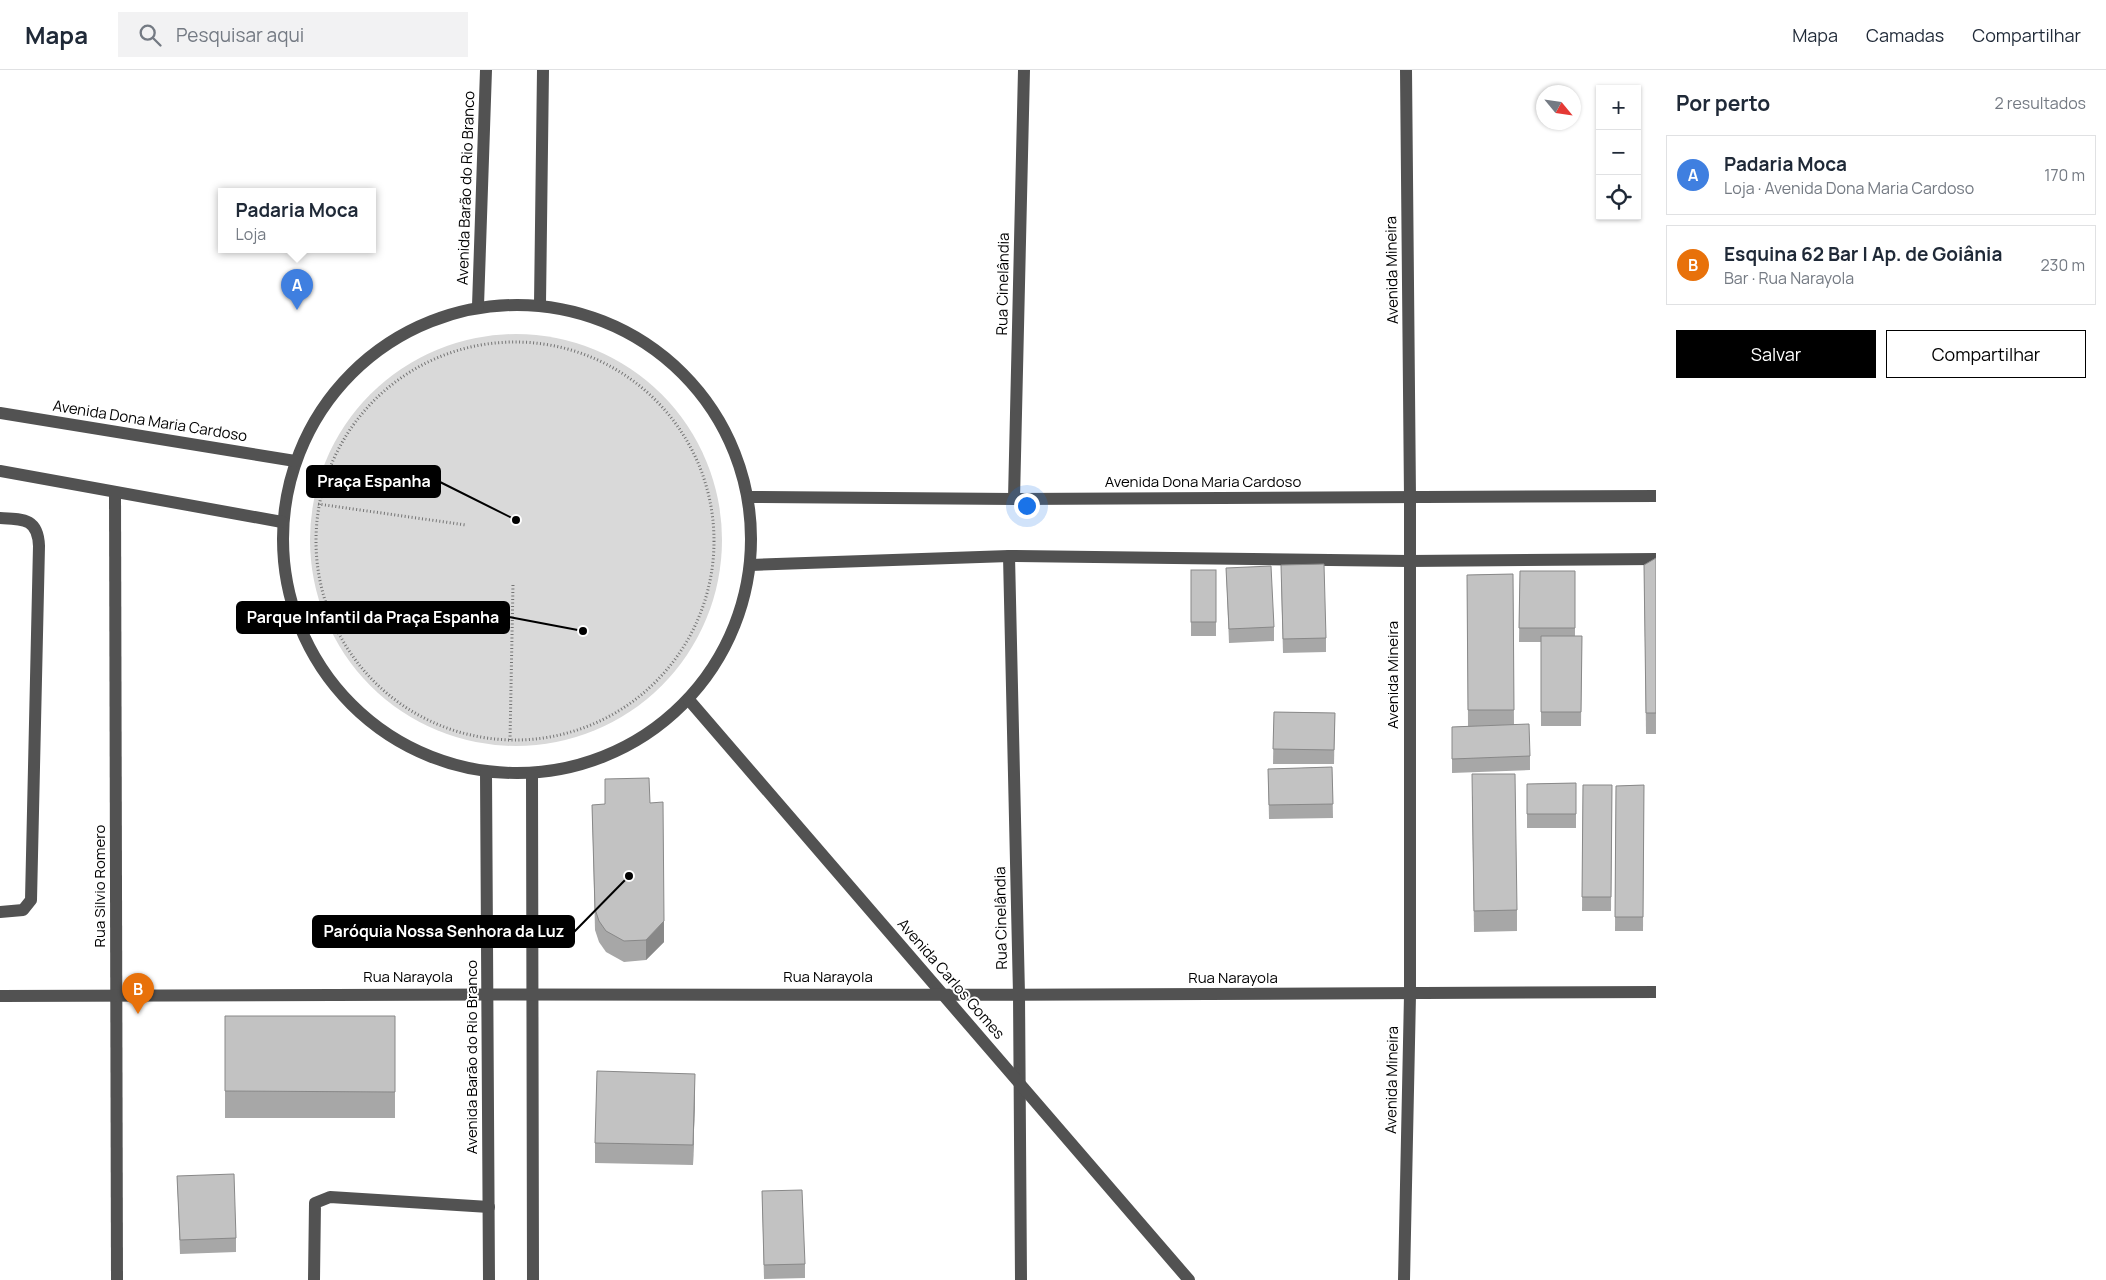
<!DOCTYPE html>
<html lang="pt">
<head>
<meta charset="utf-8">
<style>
	:root { --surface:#fff; --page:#f2f2f3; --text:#1f2937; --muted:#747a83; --line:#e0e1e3; --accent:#000 }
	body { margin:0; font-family:Manrope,sans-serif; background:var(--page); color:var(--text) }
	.controls { position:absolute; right:15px; top:15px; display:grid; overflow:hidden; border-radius:0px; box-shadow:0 1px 4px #0004 }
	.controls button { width:45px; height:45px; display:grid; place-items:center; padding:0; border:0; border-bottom:1px solid var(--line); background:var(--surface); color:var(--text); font:25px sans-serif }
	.compass { position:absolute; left:1536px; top:15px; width:45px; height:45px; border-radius:50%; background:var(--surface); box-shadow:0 1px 4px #0004; rotate:119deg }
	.you { position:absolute; left:1026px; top:435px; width:18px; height:18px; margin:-12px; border:4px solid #fff; border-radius:50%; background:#1a73e8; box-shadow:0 0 0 8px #1a73e833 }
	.badge { display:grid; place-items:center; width:32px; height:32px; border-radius:50%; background:var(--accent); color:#fff; font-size:16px; font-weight:700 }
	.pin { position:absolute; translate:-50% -41px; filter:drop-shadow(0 1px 2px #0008) }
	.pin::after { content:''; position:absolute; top:26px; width:18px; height:15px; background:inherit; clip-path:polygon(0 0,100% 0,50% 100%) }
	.popup { position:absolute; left:218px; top:118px; width:158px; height:65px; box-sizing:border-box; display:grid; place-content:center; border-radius:0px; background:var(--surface); filter:drop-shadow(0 1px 4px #0005); font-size:16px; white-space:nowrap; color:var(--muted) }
	.popup b { font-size:19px; color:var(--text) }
	.popup::after { content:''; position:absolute; left:50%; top:100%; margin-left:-10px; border:10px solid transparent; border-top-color:var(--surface) }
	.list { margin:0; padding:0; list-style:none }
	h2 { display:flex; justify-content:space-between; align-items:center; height:65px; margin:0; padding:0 20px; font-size:21px }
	h2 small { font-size:16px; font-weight:400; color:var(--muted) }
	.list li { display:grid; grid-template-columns:32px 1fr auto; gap:15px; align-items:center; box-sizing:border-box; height:80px; margin:0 10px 10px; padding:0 10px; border:1px solid var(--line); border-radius:0px }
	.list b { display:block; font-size:19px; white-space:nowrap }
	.list p { margin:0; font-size:16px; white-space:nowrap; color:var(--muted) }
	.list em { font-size:16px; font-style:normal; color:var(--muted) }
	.actions { display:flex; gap:10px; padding:15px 20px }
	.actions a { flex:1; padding:11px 0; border:1px solid var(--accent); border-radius:0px; text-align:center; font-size:18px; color:var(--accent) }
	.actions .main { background:var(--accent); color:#fff }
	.icon { flex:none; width:28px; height:28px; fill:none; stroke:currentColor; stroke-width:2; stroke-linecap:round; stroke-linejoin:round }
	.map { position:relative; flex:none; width:1656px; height:1210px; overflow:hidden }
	header { display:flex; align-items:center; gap:30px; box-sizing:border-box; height:70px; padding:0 25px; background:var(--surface); border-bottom:1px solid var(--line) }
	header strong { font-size:24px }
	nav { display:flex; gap:28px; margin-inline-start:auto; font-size:18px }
	.search { width:350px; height:45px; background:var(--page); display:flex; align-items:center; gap:12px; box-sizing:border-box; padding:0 18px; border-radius:0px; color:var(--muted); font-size:19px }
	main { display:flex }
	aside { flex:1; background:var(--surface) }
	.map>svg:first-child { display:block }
	.green { fill:#d9d9d9 }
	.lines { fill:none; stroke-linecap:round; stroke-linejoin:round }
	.path { stroke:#747474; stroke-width:3; stroke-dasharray:1 2.5; stroke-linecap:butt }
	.minor { stroke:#525252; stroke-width:12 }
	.wall { fill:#a7a7a7 }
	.shaded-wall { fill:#888 }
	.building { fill:#c2c2c2; stroke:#888 }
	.labels { text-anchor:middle; stroke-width:4; stroke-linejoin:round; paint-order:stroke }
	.street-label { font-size:15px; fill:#000; stroke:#fff }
	.leader { fill:none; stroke:#000; stroke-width:2 }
	.callout-dot { fill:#000; stroke:#fff; stroke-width:2 }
	.callout { fill:#000; stroke:#000; stroke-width:2 }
	.callout-label { font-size:16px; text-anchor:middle; font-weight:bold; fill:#fff }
</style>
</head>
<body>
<header>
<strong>Mapa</strong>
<div class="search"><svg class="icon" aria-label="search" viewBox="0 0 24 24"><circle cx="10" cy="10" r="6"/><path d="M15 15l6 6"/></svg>Pesquisar aqui</div>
<nav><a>Mapa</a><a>Camadas</a><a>Compartilhar</a></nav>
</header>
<main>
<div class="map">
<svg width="1656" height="1210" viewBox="0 0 1656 1210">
	<rect width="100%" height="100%" fill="#fff"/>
	<circle class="green" cx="516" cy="470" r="206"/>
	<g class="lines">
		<g class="path">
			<circle cx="515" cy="471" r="199"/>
			<polyline points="318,434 466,455"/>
			<polyline points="510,670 513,514"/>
		</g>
		<g class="minor">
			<polyline points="540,234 543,0"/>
			<circle cx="517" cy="469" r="234"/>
			<polyline points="478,236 486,0"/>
			<polyline points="0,343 295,391"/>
			<polyline points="0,401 282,452"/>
			<polyline points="115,423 117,1210"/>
			<polyline points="749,427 1014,429 1656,426"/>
			<polyline points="1014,429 1024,0"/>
			<path d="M0,448C23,449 38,448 39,476L31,830L23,840L0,842"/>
			<polyline points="1009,486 1019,924 1021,1210"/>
			<polyline points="751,495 1009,486 1409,491 1656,489"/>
			<polyline points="689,630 1189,1210"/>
			<polyline points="486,703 489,1210"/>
			<polyline points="532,705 533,1210"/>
			<path d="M0,926C552,922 1104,928 1656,922"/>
			<polyline points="314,1210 315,1133 330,1127 489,1137"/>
			<polyline points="1404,1210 1410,925 1410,427 1406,0"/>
		</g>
	</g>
	<g class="wall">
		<polygon points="1656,488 1656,664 1646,664 1644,495"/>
		<polygon points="1226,498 1274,557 1274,571 1229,573"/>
		<rect x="1191" y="500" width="25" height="66"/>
		<polygon points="1520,501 1575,501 1575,566 1582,566 1581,656 1541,656 1541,572 1519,572"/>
		<polygon points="1513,504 1514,654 1530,686 1530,700 1452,703 1452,657 1468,656 1467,505"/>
		<polygon points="1281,509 1326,568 1326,582 1283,583"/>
		<polygon points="1274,642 1335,643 1334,694 1273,694"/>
		<polygon points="1332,697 1333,748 1269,749 1268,699"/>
		<polygon points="1576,713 1576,758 1527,758 1527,714"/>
		<polygon points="1583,715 1612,715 1611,841 1582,841"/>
		<polygon points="1644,715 1643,861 1615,861 1616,716"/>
		<polygon points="1472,725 1517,840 1517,861 1474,862"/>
		<polygon points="650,733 664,872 646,890 624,892 606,882 599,872 595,860 592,735"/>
		<rect x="225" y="946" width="170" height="102"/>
		<polygon points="695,1025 693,1095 595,1093 595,1073"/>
		<polygon points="177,1106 236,1168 236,1182 180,1184"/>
		<polygon points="762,1121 805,1194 805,1208 764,1209"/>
	</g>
	<g class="shaded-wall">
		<polygon points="664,851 664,872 646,890 646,870"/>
		<polygon points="695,1004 695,1025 693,1095 693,1075"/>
	</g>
	<g class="building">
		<polygon points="1656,488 1656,643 1646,643 1644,495"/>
		<polygon points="1324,494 1326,568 1283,569 1281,495"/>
		<polygon points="1271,496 1274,557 1229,559 1226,498"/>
		<rect x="1191" y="500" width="25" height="52"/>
		<polygon points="1520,501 1575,501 1575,558 1519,558"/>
		<polygon points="1513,504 1514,640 1468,640 1467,505"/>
		<polygon points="1541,566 1582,566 1581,642 1541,642"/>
		<polygon points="1274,642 1335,643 1334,680 1273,679"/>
		<polygon points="1529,654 1530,686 1452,689 1452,657"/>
		<polygon points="1332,697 1333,734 1269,735 1268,699"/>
		<polygon points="1472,704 1515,704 1517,840 1474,841"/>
		<polygon points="649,708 650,733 663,732 664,851 646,870 624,871 606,861 599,851 595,839 592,735 605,734 605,709"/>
		<polygon points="1576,713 1576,744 1527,744 1527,714"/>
		<polygon points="1583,715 1612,715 1611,827 1582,827"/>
		<polygon points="1644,715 1643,847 1615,847 1616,716"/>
		<polygon points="225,946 395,946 395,1022 225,1021"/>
		<polygon points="597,1001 695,1004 693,1075 595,1073"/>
		<polygon points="234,1104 236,1168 180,1170 177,1106"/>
		<polygon points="802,1120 805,1194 764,1195 762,1121"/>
	</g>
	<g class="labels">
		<g class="street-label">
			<text transform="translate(466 118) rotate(-88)" y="5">Avenida Barão do Rio Branco</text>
			<text transform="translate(1392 200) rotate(-91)" y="5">Avenida Mineira</text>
			<text transform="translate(1003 214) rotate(-89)" y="5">Rua Cinelândia</text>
			<text transform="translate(150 351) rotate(9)" y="5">Avenida Dona Maria Cardoso</text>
			<text x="1203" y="417">Avenida Dona Maria Cardoso</text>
			<text transform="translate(1393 605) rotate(-90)" y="5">Avenida Mineira</text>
			<text transform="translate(100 816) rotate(-90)" y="5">Rua Silvio Romero</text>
			<text transform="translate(1001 848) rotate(-91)" y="5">Rua Cinelândia</text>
			<text x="408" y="912">Rua Narayola</text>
			<text x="828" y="912">Rua Narayola</text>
			<text x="1233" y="913">Rua Narayola</text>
			<text transform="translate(951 909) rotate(49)" y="5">Avenida Carlos Gomes</text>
			<text transform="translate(472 987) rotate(-90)" y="5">Avenida Barão do Rio Branco</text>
			<text transform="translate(1392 1010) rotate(-89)" y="5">Avenida Mineira</text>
		</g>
	</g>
	<path class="leader" d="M516 450L440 412M583 561L509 547M629 806L574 862"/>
	<g class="callout-dot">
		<circle cx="516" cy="450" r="5"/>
		<circle cx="583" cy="561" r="5"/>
		<circle cx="629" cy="806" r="5"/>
	</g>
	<g class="callout">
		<rect x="307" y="396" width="133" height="31" rx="5"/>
		<rect x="237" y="532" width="272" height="31" rx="5"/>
		<rect x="313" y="846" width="261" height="31" rx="5"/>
	</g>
	<g class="callout-label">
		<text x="374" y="417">Praça Espanha</text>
		<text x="373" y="553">Parque Infantil da Praça Espanha</text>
		<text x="444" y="867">Paróquia Nossa Senhora da Luz</text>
	</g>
</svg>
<div class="controls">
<button>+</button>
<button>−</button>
<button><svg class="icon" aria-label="locate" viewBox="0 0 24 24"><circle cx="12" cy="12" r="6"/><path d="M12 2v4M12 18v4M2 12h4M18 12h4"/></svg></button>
</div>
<svg class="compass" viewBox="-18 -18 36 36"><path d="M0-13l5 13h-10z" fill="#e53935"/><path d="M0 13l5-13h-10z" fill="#747a83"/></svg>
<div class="you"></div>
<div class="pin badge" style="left:297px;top:240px;background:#3f7fe0">A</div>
<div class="popup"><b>Padaria Moca</b>Loja</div>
<div class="pin badge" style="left:138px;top:944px;background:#e8710a">B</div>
</div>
<aside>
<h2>Por perto<small>2 resultados</small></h2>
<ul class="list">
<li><span class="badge" style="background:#3f7fe0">A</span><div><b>Padaria Moca</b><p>Loja · Avenida Dona Maria Cardoso</p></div><em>170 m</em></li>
<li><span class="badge" style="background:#e8710a">B</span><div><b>Esquina 62 Bar | Ap. de Goiânia</b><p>Bar · Rua Narayola</p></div><em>230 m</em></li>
</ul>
<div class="actions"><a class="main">Salvar</a><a>Compartilhar</a></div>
</aside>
</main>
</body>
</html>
